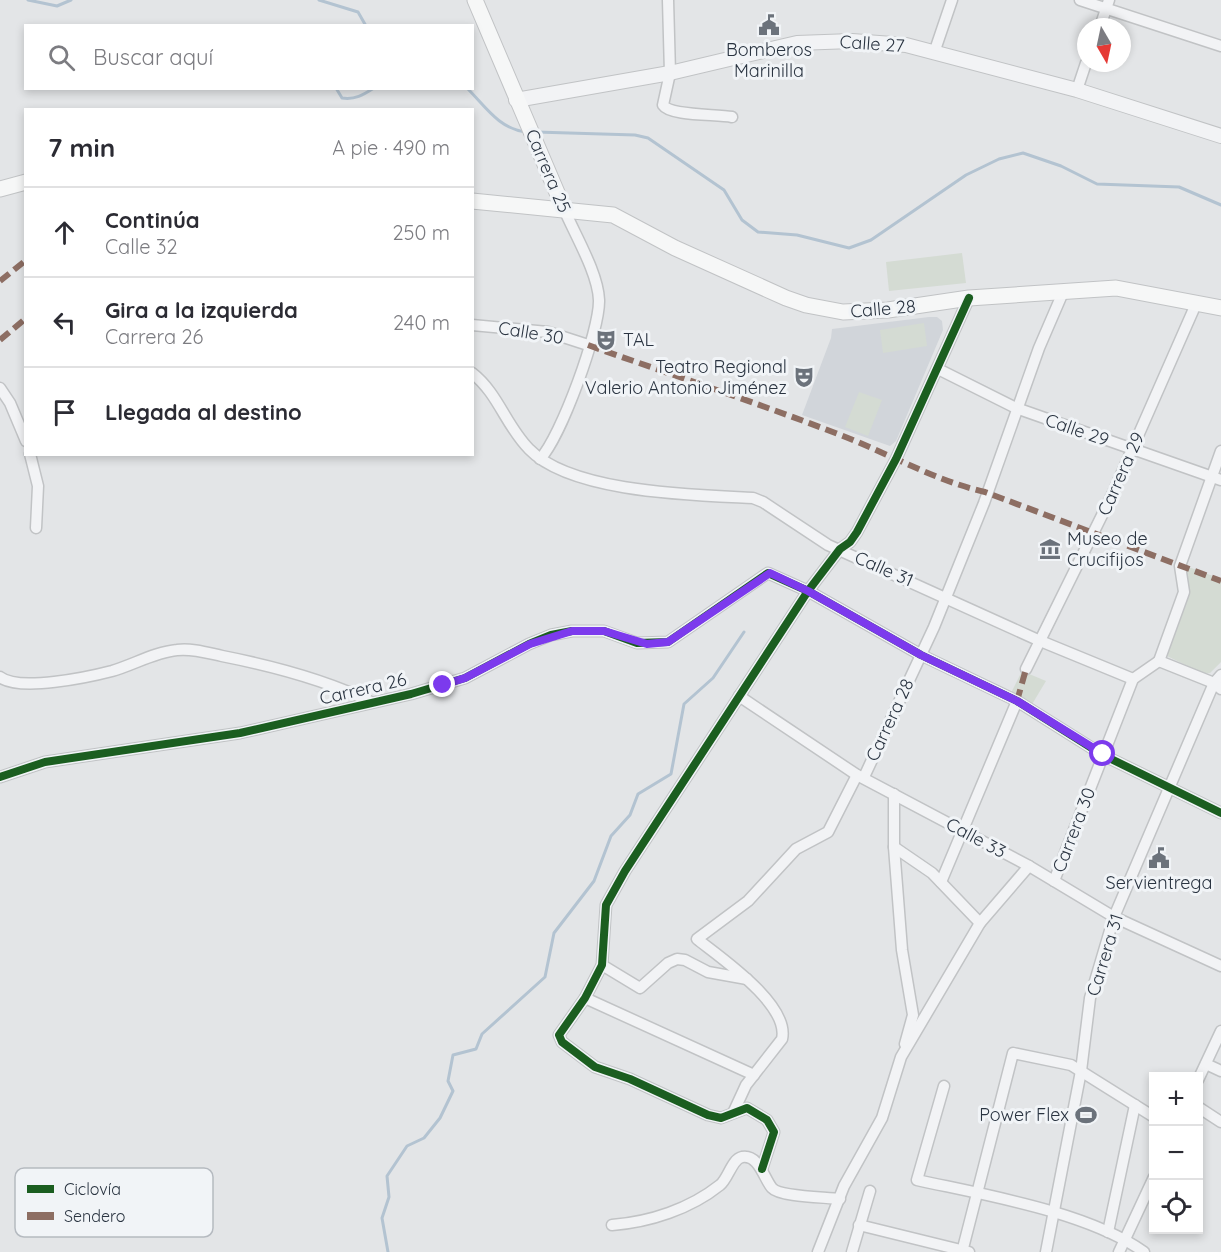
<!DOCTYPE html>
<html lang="es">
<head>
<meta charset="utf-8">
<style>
	:root { --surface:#fff; --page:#f7f7f7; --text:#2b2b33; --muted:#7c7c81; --line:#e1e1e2 }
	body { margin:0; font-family:Quicksand,sans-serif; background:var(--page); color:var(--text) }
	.controls { position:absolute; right:18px; bottom:18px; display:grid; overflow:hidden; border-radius:0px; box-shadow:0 3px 9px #0003 }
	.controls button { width:54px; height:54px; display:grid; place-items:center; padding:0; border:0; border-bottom:2px solid var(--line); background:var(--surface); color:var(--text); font:30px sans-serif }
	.compass { position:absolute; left:1077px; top:18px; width:54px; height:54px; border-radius:50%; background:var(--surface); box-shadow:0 3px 9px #0003; rotate:171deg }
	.stop { position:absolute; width:18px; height:18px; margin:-14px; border:4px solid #7c3aed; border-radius:50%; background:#fff }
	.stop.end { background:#7c3aed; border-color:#fff; box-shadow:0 2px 6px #0008 }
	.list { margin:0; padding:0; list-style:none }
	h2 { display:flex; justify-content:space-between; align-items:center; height:78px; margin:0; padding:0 24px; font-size:26px }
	h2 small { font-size:20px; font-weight:400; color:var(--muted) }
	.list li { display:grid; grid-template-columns:39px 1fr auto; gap:18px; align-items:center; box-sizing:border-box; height:90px; padding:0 24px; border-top:2px solid var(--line) }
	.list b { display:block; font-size:22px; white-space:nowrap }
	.list p { margin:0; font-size:20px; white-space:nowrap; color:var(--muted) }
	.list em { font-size:20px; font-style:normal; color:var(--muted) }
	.icon { flex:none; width:33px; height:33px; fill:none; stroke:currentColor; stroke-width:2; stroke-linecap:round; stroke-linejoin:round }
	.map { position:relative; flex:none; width:1221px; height:1252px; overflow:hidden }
	.search { position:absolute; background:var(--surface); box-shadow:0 3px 9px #0003; left:24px; top:24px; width:450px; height:66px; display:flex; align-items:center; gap:15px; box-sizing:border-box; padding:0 21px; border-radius:0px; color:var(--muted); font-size:22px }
	.panel { position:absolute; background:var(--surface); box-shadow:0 3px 9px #0003; left:24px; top:108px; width:450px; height:348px; border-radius:0px }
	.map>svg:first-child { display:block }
	.built { fill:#d1d5da }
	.green { fill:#d4dbd3 }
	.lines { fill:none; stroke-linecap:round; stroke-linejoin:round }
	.stream { stroke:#b3c3d1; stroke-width:3 }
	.minor-casing { stroke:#c1c3c5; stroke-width:13 }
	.tertiary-casing { stroke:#c1c3c5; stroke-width:16 }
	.secondary-casing { stroke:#c1c3c5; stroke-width:17 }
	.minor { stroke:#f2f3f5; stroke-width:10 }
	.tertiary { stroke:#f2f3f5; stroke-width:14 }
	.secondary { stroke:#f6f7f7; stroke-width:15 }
	.quiet { stroke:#8d6e63; stroke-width:6; stroke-dasharray:12 6; stroke-linecap:butt }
	.cycleway-casing { stroke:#f1f4f7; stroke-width:11 }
	.cycleway { stroke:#1b5e20; stroke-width:8 }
	.route { stroke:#7c3aed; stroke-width:8 }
	.labels { text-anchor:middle; stroke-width:6; stroke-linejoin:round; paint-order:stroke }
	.street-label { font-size:18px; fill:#2a3441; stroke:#f1f4f7 }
	.poi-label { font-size:18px; fill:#2a3441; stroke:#f1f4f7 }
	.key { fill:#f1f4f7; stroke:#b5bac0; stroke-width:1.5 }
	.key-label { font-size:16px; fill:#2a3441 }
</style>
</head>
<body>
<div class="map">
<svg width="1221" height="1252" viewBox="0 0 1221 1252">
	<rect width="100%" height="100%" fill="#e3e5e7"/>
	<polygon class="built" points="929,317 937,317 942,321 943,330 896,441 890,446 802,415 831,338 832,329"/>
	<g class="green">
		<polygon points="962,253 966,283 889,291 886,262"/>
		<polygon points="924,323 927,346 883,353 880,330"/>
		<polygon points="859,392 882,400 868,436 845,427"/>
		<polygon points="1186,566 1221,579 1221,662 1210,673 1204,674 1167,656 1187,594"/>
		<polygon points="1022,671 1046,681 1031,706 1010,695"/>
	</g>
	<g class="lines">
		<g class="stream">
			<polyline points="28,0 57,6 71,0"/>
			<polyline points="319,0 358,12 366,26"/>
			<path d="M336,88L342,98C355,100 363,95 374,88"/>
			<path d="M467,88C485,106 499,129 526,132"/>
			<polyline points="536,132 635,135 648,138 724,190 742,220 758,232 797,235 849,248 871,240 966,175 999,159 1023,153 1061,166 1097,184 1179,187 1221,205"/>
			<polyline points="388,1252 382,1218 389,1197 387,1176 407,1146 424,1138 440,1118 453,1091 448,1081 453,1055 476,1049 482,1034 545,977 554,933 594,881 611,836 630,815 638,794 671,774 684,704 713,678 744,632"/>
		</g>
		<defs>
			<g id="minor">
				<path d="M668,0L670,73L663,105C670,116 716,114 732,117"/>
				<polyline points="1080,0 1221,46"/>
				<polyline points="1100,27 1109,0"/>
				<polyline points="934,53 952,0"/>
				<polyline points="1077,90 1086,63"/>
				<polyline points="472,325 548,332 588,345"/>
				<polyline points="938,369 1016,408 1221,480"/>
				<path d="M472,373C498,393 506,426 529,449C571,493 694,495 753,498L763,502L828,545L1038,640L1133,679L1159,661"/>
				<polyline points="0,388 10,403 26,441"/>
				<polyline points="30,454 38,486 36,528"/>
				<path d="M540,459C561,437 600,330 599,300C598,273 575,235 564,209"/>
				<polyline points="1159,661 1184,592 1180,566 1221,451"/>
				<polyline points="1159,661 1214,683 1221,689"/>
				<polyline points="1026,669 1112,495 1196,304"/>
				<path d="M0,677C19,692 89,677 112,671C133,665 155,652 177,650C192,648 208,653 222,656C273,666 324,679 371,702"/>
				<polyline points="739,696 857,775 1029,866 1114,917 1221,966"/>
				<polyline points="0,777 45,762 240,733 411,694 465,678 529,644 551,635 572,631 604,631 637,643 668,642 768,573 808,591 921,655 1017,701 1103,755 1221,813"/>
				<polyline points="864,777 934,627 984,503 1039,348 1064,290"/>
				<polyline points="894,794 894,847 902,950 913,1015 905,1044"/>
				<polyline points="894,847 932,873 980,923"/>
				<polyline points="1054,881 1133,679"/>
				<polyline points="941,882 1017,701"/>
				<polyline points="602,965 640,988 668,963 677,959 685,960 708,972 747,979"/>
				<polyline points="585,998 754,1075"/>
				<polyline points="1206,1064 1221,1071"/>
				<polyline points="1198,1080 1221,1031"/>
				<path d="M944,1086L917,1180C985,1195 1088,1212 1144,1252"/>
				<polyline points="1198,1107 1221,1122"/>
				<path d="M734,1111L746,1085L782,1039C790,1005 721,958 697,939L748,901L796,849L828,832L857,775"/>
				<polyline points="762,1169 774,1132 767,1120 747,1108 721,1118 708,1115 630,1079 595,1067 562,1042 559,1035 585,998 602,965 606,905 625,871 808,591 840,549 850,542 857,532 896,459 969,298"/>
				<path d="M612,1225C650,1222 690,1209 720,1185C728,1179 732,1159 742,1157C759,1154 764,1179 772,1188C780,1197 826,1197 840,1199"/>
				<polyline points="859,1225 969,1252"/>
				<polyline points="1108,1232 1135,1105"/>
				<polyline points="818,1252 844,1186 882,1118 901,1057 980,923 1029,866"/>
				<polyline points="852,1252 870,1191"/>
				<polyline points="962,1252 1013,1053 1071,1065 1154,1117"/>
				<polyline points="1046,1252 1081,1071 1090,998 1114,917 1214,683 1221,675"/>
				<polyline points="1119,1252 1154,1177"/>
			</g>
			<polyline id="tertiary" points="516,100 670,73 797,43 852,41 906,45 1077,90 1221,136"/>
			<g id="secondary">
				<polyline points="475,0 564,209"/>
				<polyline points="0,189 26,182"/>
				<polyline points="472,201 613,215 675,248 786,298 806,305 843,312 888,310 969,298 1116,288 1221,308"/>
			</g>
		</defs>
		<use href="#minor" class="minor-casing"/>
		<use href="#tertiary" class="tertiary-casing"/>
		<use href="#secondary" class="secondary-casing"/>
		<use href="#minor" class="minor"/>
		<use href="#tertiary" class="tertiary"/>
		<use href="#secondary" class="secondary"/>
		<g class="quiet">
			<polyline points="0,281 25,261"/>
			<polyline points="0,340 25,319"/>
			<path d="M588,345C672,375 755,402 838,434C888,453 933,480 985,492L1221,581"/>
			<polyline points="1017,701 1026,669"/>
		</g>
		<defs>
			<g id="cycleway">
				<polyline points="0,777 45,762 240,733 411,694 465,678 529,644 551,635 572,631 604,631 637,643 668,642 768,573 808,591 921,655 1017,701 1103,755 1221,813"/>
				<polyline points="762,1169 774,1132 767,1120 747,1108 721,1118 708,1115 630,1079 595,1067 562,1042 559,1035 585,998 602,965 606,905 625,871 808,591 840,549 850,542 857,532 896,459 969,298"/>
			</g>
		</defs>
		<use href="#cycleway" class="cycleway-casing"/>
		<use href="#cycleway" class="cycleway"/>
	</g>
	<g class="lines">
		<polyline class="route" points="443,685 465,678 530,644 572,631 604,631 647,644 668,642 770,573 808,591 921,655 1017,701 1103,754"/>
	</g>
	<defs>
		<symbol id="civic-bare" viewBox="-9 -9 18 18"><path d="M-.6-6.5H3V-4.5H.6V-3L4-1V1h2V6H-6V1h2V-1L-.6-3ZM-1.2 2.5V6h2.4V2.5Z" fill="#6b727b" stroke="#f1f4f7" stroke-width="2.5" paint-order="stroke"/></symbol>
		<symbol id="theatre-bare" viewBox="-9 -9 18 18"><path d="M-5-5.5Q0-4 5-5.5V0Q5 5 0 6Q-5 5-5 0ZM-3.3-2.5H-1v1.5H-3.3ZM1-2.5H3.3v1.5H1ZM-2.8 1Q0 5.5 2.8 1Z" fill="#6b727b" stroke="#f1f4f7" stroke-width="2.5" paint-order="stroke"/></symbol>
		<symbol id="museum-bare" viewBox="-9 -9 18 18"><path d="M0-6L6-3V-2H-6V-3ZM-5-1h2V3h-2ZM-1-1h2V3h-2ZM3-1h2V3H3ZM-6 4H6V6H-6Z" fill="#6b727b" stroke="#f1f4f7" stroke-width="2.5" paint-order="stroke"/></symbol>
		<symbol id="stadium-bare" viewBox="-9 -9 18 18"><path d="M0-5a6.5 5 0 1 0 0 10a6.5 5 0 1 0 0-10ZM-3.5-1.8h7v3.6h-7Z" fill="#6b727b" stroke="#f1f4f7" stroke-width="2.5" paint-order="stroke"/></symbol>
	</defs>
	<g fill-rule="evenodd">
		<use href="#civic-bare" x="754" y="10" width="30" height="30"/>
		<use href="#theatre-bare" x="591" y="325" width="30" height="30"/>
		<use href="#theatre-bare" x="789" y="362" width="30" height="30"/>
		<use href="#museum-bare" x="1035" y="534" width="30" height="30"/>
		<use href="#civic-bare" x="1144" y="843" width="30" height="30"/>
		<use href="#stadium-bare" x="1071" y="1100" width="30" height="30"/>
	</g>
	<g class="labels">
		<g class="street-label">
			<text transform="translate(872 44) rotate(4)" y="6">Calle 27</text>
			<text transform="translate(548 171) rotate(67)" y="6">Carrera 25</text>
			<text transform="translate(883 309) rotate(-5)" y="6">Calle 28</text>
			<text transform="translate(531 333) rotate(9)" y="6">Calle 30</text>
			<text transform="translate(1077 430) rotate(19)" y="6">Calle 29</text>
			<text transform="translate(1121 474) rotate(-66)" y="6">Carrera 29</text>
			<text transform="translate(884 569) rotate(24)" y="6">Calle 31</text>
			<text transform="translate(363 689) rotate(-13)" y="6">Carrera 26</text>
			<text transform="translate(890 720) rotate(-65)" y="6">Carrera 28</text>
			<text transform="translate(1074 830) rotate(-69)" y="6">Carrera 30</text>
			<text transform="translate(976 838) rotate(28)" y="6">Calle 33</text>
			<text transform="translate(1105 955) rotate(-73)" y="6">Carrera 31</text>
		</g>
		<g class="poi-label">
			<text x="769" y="56">Bomberos<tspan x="769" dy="21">Marinilla</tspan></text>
			<text x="623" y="346" text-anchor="start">TAL</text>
			<text x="787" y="373" text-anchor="end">Teatro Regional<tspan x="787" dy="21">Valerio Antonio Jiménez</tspan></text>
			<text x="1067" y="545" text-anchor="start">Museo de<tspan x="1067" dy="21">Crucifijos</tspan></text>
			<text x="1159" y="889">Servientrega</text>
			<text x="1069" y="1121" text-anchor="end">Power Flex</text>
		</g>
	</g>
	<rect x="15" y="1168" width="198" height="69" rx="9" class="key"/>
	<rect x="27" y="1185" width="27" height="8" fill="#1b5e20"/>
	<rect x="27" y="1212" width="27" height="8" fill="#8d6e63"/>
	<g class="key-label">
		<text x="64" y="1195">Ciclovía</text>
		<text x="64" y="1222">Sendero</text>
	</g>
</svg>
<div class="controls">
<button>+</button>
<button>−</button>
<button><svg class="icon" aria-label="locate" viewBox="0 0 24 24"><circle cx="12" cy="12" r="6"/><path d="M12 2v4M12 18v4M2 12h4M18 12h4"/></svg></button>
</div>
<svg class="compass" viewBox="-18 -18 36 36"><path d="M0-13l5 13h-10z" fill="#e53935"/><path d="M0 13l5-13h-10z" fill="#7c7c81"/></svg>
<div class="stop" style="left:1103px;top:754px"></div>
<div class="stop end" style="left:443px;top:685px"></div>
<div class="search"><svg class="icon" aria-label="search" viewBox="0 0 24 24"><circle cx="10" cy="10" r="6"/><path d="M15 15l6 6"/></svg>Buscar aquí</div>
<section class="panel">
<h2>7 min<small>A pie · 490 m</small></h2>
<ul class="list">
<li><svg class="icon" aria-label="ahead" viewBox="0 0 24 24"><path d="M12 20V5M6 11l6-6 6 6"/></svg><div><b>Continúa</b><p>Calle 32</p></div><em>250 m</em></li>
<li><svg class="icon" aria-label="left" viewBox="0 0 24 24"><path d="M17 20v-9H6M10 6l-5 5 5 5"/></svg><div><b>Gira a la izquierda</b><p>Carrera 26</p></div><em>240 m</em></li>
<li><svg class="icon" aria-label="arrive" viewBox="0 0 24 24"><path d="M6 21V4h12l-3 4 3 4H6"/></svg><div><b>Llegada al destino</b></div></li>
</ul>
</section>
</div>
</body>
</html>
